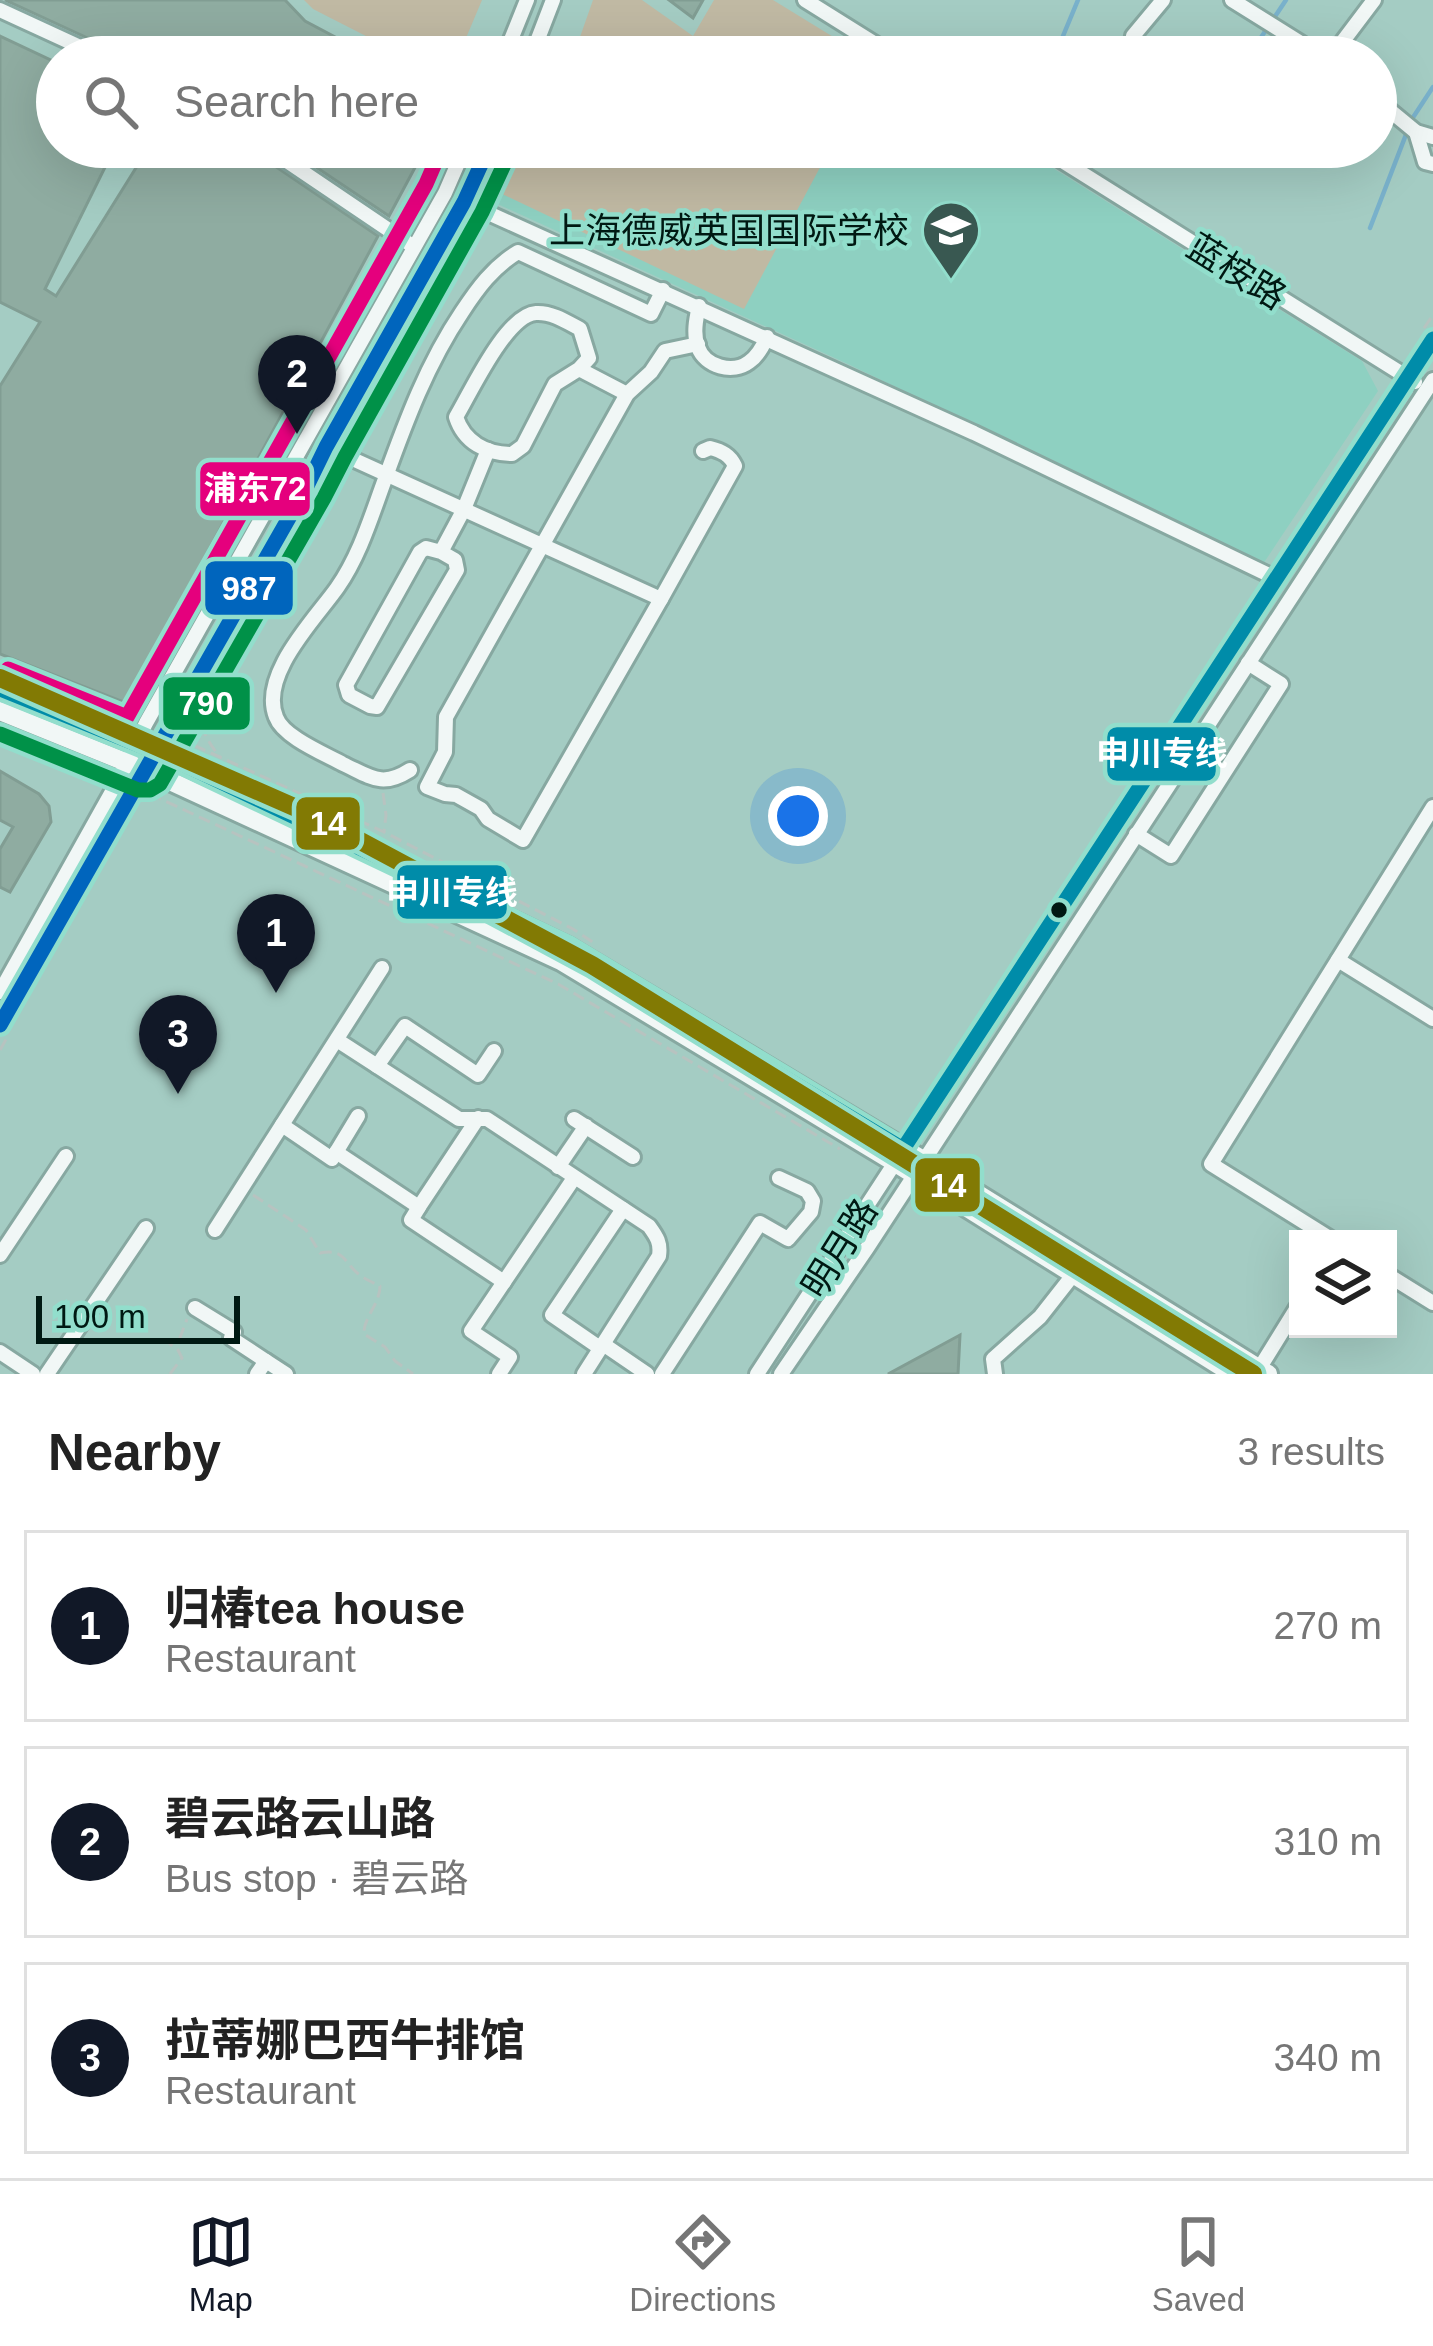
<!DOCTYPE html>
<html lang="en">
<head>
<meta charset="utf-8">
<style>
	:root { --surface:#fff; --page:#f2f2f2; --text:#222; --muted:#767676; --line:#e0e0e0; --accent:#111827 }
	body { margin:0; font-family:Arial,"Noto Sans SC",sans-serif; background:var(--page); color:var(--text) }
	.controls { position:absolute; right:36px; bottom:36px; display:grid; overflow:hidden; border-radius:0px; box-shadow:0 12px 48px #0002 }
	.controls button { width:108px; height:108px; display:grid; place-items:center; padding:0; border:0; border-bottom:3px solid var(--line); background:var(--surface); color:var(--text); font:60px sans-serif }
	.scale { position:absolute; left:36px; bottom:30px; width:204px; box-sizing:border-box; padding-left:12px; border:6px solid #001913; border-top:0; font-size:33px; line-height:42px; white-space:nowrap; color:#001913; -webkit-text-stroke:9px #92decc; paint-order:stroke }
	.you { position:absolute; left:798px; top:816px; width:42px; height:42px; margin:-30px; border:9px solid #fff; border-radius:50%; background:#1a73e8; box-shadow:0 0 0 18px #1a73e833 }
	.badge { display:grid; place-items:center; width:78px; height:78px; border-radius:50%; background:var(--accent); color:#fff; font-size:39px; font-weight:700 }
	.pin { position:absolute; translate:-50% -99px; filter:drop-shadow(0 3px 6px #0008) }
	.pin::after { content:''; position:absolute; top:63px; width:42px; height:36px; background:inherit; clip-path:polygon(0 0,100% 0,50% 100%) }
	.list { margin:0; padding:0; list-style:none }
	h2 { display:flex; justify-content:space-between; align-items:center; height:156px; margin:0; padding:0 48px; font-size:51px }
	h2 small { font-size:39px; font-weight:400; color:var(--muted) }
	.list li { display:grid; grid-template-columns:78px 1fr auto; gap:36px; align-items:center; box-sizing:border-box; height:192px; margin:0 24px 24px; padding:0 24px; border:3px solid var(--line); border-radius:0px }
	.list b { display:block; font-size:45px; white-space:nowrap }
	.list p { margin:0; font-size:39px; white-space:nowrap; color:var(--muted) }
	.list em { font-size:39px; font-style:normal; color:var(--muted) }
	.icon { flex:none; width:66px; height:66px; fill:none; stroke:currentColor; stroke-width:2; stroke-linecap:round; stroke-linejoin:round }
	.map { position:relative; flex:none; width:1433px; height:1374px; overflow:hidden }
	.search { position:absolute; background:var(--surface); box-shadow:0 12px 48px #0002; left:36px; right:36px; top:36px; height:132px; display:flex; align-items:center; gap:30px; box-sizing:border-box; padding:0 42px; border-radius:66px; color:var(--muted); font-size:45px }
	.sheet { height:804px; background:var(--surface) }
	nav { display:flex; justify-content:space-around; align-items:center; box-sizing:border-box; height:168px; border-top:3px solid var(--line); background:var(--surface); font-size:33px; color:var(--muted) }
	nav a { display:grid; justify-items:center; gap:6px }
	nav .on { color:var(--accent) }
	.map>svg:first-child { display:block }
	.built { fill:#8ed0c1 }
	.green { fill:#c0b9a3 }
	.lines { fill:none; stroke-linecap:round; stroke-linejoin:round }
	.stream { stroke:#79b1cb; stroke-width:4.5 }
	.building { fill:#8faca1; stroke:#819d93; stroke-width:3 }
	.minor-casing { stroke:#87a8a1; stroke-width:20 }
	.major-casing { stroke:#87a8a1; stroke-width:24 }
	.path { stroke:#b7c3c0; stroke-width:3; stroke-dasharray:12 6; stroke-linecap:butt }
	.minor { stroke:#f1f7f6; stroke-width:14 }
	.major { stroke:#f1f7f6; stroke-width:18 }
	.bus-1-casing { stroke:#92decc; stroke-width:24 }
	.bus-2-casing { stroke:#92decc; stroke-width:24 }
	.bus-3-casing { stroke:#92decc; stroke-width:24 }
	.bus-4-casing { stroke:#92decc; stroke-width:24 }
	.bus-1 { stroke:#008ca9; stroke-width:15 }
	.bus-2 { stroke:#0065bd; stroke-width:15 }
	.bus-3 { stroke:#009148; stroke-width:15 }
	.bus-4 { stroke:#e5007d; stroke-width:15 }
	.metro-1-casing { stroke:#92decc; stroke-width:27 }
	.metro-1 { stroke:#827a04; stroke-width:18 }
	.bus-dot { fill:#001913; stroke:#92decc; stroke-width:4.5 }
	.labels { text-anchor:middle; stroke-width:9; stroke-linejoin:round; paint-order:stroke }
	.poi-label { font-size:36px; fill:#001913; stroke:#92decc; text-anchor:end }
	.street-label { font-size:36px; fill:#001913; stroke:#92decc }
	.line-badge { stroke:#92decc; stroke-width:4.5 }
	.badge-label { font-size:33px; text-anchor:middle; font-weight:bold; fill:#fff }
</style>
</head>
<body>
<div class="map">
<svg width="1433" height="1374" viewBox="0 0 1433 1374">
	<rect width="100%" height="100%" fill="#a4ccc3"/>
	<polygon class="built" points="517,147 1019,147 1362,361 1378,391 1263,564 848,364 491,201"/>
	<g class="green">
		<polygon points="304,0 482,0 458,57 407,57 313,9"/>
		<polygon points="593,0 642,0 693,36 714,0 773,0 866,57 573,57"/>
		<polygon points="524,147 831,147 744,309 500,193"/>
	</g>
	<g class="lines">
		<g class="stream">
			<polyline points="1043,57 1058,48 1078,0"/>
			<polyline points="1248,57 1286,0"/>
			<polyline points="1370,228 1412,119 1433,87"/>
		</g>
	</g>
	<g class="building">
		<polygon points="5,0 285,0 305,21 373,57 119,57 107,47"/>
		<polygon points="669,0 703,0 693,18"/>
		<polygon points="0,36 57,63 57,147 115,147 45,289 56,296 149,147 255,147 260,156 378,236 126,703 0,654 0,386 40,322 0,302"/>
		<polygon points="286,147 426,147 389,216"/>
		<polygon points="0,771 39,794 49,806 51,822 10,892 0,887 0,849 13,827 0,820"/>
		<polygon points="960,1335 958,1374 888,1374"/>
	</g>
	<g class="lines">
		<defs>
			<g id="minor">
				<polyline points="805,0 896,57"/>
				<polyline points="1232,0 1323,57"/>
				<polyline points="0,10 102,57"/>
				<polyline points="504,57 527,0"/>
				<polyline points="531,57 553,0"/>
				<polyline points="1129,57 1133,36 1163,0"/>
				<polyline points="1331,57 1374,0"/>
				<polyline points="1376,99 1416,132 1433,137"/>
				<polyline points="1416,132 1425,162 1433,164"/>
				<polyline points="266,147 414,247"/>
				<polyline points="1040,147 1415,382"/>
				<polyline points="1266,156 1269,147"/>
				<polyline points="464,202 974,433 1277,579"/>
				<path d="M699,306C696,319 693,334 698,347C705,367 733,374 749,362C758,356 763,346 767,337"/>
				<path d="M579,369L589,358L580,329C567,322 552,312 536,313C506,315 471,392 456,417C464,442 486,454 512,454L523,446L555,384L579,369L627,394"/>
				<path d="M326,447L661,599L735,466C730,455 722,451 710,448L703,451"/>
				<polyline points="441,552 426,548 420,552 346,685 349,695 370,706 377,707 457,570 455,560 441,552 464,509 488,450"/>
				<polyline points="661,599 523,840 488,819 481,809 456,795 445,794 427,787 445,752 446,717 627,394 651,372 665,351 698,344"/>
				<path d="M410,770C382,788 371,777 343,764C325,754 283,737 276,717C259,675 315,619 337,588C360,555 371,517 385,479C406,421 427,364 462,312C477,289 493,267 518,252L651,314L663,290"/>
				<polyline points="1136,834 1171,856 1281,684 1248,663"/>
				<polyline points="1338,960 1433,1019"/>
				<polyline points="0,992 118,781 146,723 445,193 465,147"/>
				<polyline points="0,1025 306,488 326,447 464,202 489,147"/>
				<path d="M337,1040L459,1119H487L649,1226C657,1237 661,1243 659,1256L584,1374"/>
				<polyline points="377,1066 405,1026 478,1075 494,1051"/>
				<polyline points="574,1119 633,1157"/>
				<polyline points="282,1125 332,1159 358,1116"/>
				<polyline points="336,1152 419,1207 478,1118"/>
				<polyline points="558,1167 586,1126"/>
				<polyline points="419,1207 411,1220 504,1282"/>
				<polyline points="215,1230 382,968"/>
				<polyline points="1331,1239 1211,1164 1433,807"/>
				<polyline points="0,1255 66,1156"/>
				<polyline points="1388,1275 1433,1303"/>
				<polyline points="195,1308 234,1332 231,1338 266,1361 257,1374"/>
				<polyline points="603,1344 647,1374"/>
				<polyline points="600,1348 552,1315 623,1209"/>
				<polyline points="0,1352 33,1374"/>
				<polyline points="266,1361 286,1374"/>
				<polyline points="1259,1369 1298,1306"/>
				<polyline points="47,1374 146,1228"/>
				<polyline points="499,1374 510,1357 471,1331 574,1178"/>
				<polyline points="662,1374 760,1223 788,1239 811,1212 813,1201 807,1191 779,1178"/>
				<polyline points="757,1374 1433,339"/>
				<polyline points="781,1374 867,1248 1433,380"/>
				<polyline points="995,1374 993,1359 1040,1317 1073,1275"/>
			</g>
			<g id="major">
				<polyline points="0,689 166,756 568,947 923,1160 1268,1374"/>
				<polyline points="0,711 155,774 561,961 894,1162 1233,1374"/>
			</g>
		</defs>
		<use href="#minor" class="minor-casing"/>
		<use href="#major" class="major-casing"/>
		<g class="path">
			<polyline points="1424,328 1433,315"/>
			<polyline points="350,440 470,222"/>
			<polyline points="320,492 337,464"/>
			<polyline points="0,670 12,675"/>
			<polyline points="38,686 131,717"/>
			<path d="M199,707C200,728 207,741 220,757"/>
			<polyline points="178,738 384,832 573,929 594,943"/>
			<polyline points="24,739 108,776"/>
			<polyline points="383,793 386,815 384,831"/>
			<polyline points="150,794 558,984 840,1149"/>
			<polyline points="0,1050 8,1036"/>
			<path d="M253,1195L306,1230L320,1253C346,1248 344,1264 361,1276C367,1280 374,1283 380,1286C380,1304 363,1318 364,1334L385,1347L395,1361L413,1374"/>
			<polyline points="914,1195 937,1209"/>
			<polyline points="170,1374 182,1358 178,1350 170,1344 173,1340 178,1343 187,1319"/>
		</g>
		<use href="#minor" class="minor"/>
		<use href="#major" class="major"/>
		<defs>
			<polyline id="bus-1" points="0,689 166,756 568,947 903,1149 1433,339"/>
			<polyline id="bus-2" points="0,1025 306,488 326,447 464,202 489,147"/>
			<polyline id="bus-3" points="0,734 138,790 150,790 160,784 324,498 345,457 482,212 508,156"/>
			<polyline id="bus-4" points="8,669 127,717 426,184 442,147"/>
		</defs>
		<use href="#bus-1" class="bus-1-casing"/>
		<use href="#bus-2" class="bus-2-casing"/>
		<use href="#bus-3" class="bus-3-casing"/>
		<use href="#bus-4" class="bus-4-casing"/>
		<use href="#bus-1" class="bus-1"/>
		<use href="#bus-2" class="bus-2"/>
		<use href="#bus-3" class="bus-3"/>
		<use href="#bus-4" class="bus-4"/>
		<defs>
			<polyline id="metro-1" points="0,678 310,814 592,965 1253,1374"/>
		</defs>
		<use href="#metro-1" class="metro-1-casing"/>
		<use href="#metro-1" class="metro-1"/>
	</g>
	<defs>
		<symbol id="school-pin" viewBox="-11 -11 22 30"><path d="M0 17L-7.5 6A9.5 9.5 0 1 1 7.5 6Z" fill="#395851" stroke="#92decc"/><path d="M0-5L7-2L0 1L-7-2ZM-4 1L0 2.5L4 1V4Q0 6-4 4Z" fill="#fff"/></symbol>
	</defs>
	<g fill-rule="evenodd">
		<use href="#school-pin" x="918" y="197" width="66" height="90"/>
	</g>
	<circle class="bus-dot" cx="1059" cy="910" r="10"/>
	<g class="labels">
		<g class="poi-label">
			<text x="909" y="243">上海德威英国国际学校</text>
		</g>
		<g class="street-label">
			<text transform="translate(1237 271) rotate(32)" y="13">蓝桉路</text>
			<text transform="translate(839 1248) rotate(-58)" y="13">明月路</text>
		</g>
	</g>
	<g class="line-badge">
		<rect x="198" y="460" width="114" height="58" rx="12" fill="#e5007d"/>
		<rect x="203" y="559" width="92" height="58" rx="12" fill="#0065bd"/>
		<rect x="161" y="675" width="91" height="57" rx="12" fill="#009148"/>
		<rect x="1105" y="725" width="113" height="58" rx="12" fill="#008ca9"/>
		<rect x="294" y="795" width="68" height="57" rx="12" fill="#827a04"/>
		<rect x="395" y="863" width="114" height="58" rx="12" fill="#008ca9"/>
		<rect x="913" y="1156" width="69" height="58" rx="12" fill="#827a04"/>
	</g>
	<g class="badge-label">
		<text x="255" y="500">浦东72</text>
		<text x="249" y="600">987</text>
		<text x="206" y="715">790</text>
		<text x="1162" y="765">申川专线</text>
		<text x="328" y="835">14</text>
		<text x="452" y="904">申川专线</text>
		<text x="948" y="1197">14</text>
	</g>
</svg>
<div class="controls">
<button><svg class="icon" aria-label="layers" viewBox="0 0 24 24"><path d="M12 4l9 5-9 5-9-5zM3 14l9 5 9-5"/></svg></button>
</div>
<div class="scale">100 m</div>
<div class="you"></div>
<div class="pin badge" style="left:276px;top:993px">1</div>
<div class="pin badge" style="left:297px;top:434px">2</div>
<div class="pin badge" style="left:178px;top:1094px">3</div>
<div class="search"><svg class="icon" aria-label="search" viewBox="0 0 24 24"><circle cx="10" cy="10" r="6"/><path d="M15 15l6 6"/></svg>Search here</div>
</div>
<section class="sheet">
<h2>Nearby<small>3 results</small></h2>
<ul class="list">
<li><span class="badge">1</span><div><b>归椿tea house</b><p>Restaurant</p></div><em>270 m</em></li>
<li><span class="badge">2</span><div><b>碧云路云山路</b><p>Bus stop · 碧云路</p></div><em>310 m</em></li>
<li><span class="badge">3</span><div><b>拉蒂娜巴西牛排馆</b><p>Restaurant</p></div><em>340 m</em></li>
</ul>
</section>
<nav>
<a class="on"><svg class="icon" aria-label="map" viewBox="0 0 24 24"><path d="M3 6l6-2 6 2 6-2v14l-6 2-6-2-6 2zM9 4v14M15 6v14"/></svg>Map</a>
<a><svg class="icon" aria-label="directions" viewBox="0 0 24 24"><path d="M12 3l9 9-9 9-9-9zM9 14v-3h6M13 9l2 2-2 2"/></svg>Directions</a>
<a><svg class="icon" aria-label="saved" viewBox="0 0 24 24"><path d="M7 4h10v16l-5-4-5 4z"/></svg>Saved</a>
</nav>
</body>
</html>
